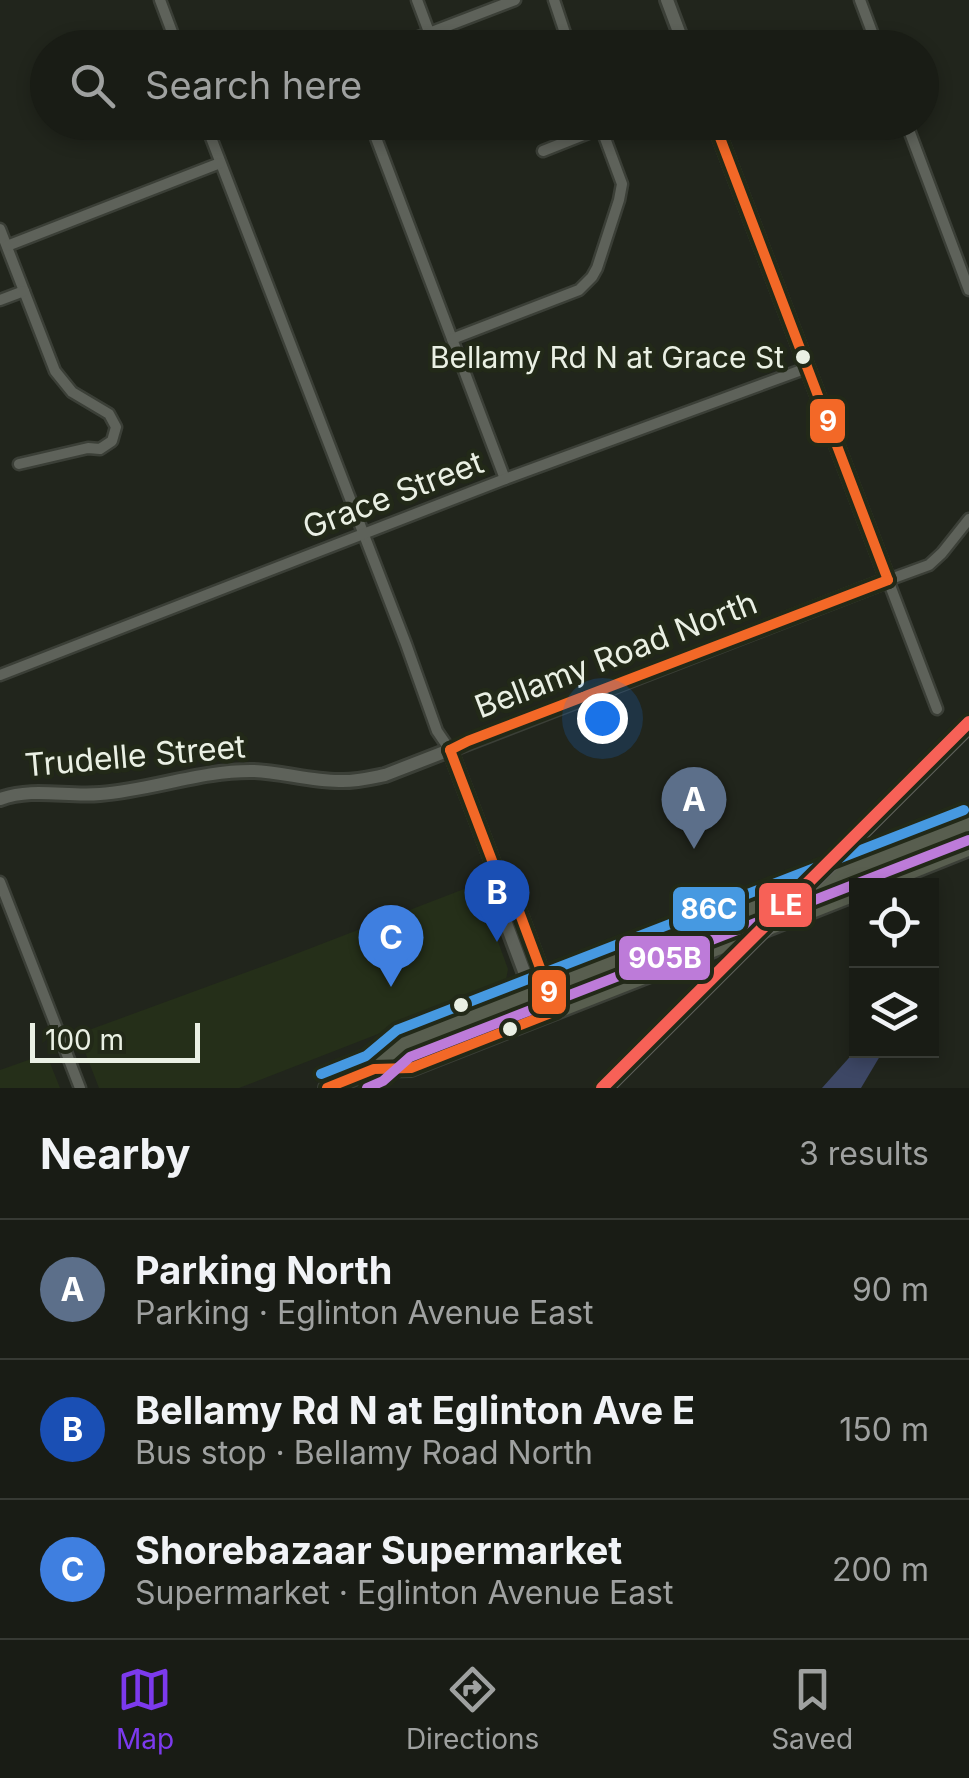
<!DOCTYPE html>
<html lang="en">
<head>
<meta charset="utf-8">
<style>
	:root { --surface:#191c15; --page:#262922; --text:#f1f3f6; --muted:#9fa1a0; --line:#373a34; --accent:#7c3aed }
	body { margin:0; font-family:Inter,sans-serif; background:var(--page); color:var(--text) }
	.controls { position:absolute; right:30px; bottom:30px; display:grid; overflow:hidden; border-radius:0px; box-shadow:0 5px 15px #0003 }
	.controls button { width:90px; height:90px; display:grid; place-items:center; padding:0; border:0; border-bottom:2px solid var(--line); background:var(--surface); color:var(--text); font:50px sans-serif }
	.scale { position:absolute; left:30px; bottom:25px; width:170px; box-sizing:border-box; padding-left:10px; border:5px solid #eaf0e4; border-top:0; font-size:28px; line-height:35px; white-space:nowrap; color:#eaf0e4; -webkit-text-stroke:8px #222918; paint-order:stroke }
	.you { position:absolute; left:602px; top:718px; width:35px; height:35px; margin:-25px; border:8px solid #fff; border-radius:50%; background:#1a73e8; box-shadow:0 0 0 15px #1a73e833 }
	.badge { display:grid; place-items:center; width:65px; height:65px; border-radius:50%; background:var(--accent); color:#fff; font-size:32px; font-weight:700 }
	.pin { position:absolute; translate:-50% -82px; filter:drop-shadow(0 2px 5px #0008) }
	.pin::after { content:''; position:absolute; top:52px; width:35px; height:30px; background:inherit; clip-path:polygon(0 0,100% 0,50% 100%) }
	.list { margin:0; padding:0; list-style:none }
	h2 { display:flex; justify-content:space-between; align-items:center; height:130px; margin:0; padding:0 40px; font-size:42px }
	h2 small { font-size:32px; font-weight:400; color:var(--muted) }
	.list li { display:grid; grid-template-columns:65px 1fr auto; gap:30px; align-items:center; box-sizing:border-box; height:140px; padding:0 40px; border-top:2px solid var(--line) }
	.list b { display:block; font-size:38px; white-space:nowrap }
	.list p { margin:0; font-size:32px; white-space:nowrap; color:var(--muted) }
	.list em { font-size:32px; font-style:normal; color:var(--muted) }
	.icon { flex:none; width:55px; height:55px; fill:none; stroke:currentColor; stroke-width:2; stroke-linecap:round; stroke-linejoin:round }
	.map { position:relative; flex:none; width:969px; height:1088px; overflow:hidden }
	.search { position:absolute; background:var(--surface); box-shadow:0 5px 15px #0003; left:30px; right:30px; top:30px; height:110px; display:flex; align-items:center; gap:25px; box-sizing:border-box; padding:0 35px; border-radius:55px; color:var(--muted); font-size:38px }
	.sheet { height:550px; background:var(--surface) }
	nav { display:flex; justify-content:space-around; align-items:center; box-sizing:border-box; height:140px; border-top:2px solid var(--line); background:var(--surface); font-size:28px; color:var(--muted) }
	nav a { display:grid; justify-items:center; gap:5px }
	nav .on { color:var(--accent) }
	.map>svg:first-child { display:block }
	.built { fill:#252f19 }
	.forest { fill:#3d4765 }
	.lines { fill:none; stroke-linecap:round; stroke-linejoin:round }
	.minor-casing { stroke:#3b3f37; stroke-width:15 }
	.tertiary-casing { stroke:#3b3f37; stroke-width:18 }
	.primary-casing { stroke:#3b3f37; stroke-width:20 }
	.minor { stroke:#5e625a; stroke-width:10 }
	.tertiary { stroke:#5e625a; stroke-width:12 }
	.primary { stroke:#585e4f; stroke-width:15 }
	.rail-casing { stroke:#5f615c; stroke-width:8 }
	.rail { stroke:#222918; stroke-width:4; stroke-dasharray:11; stroke-linecap:butt }
	.bus-1-casing { stroke:#222918; stroke-width:18 }
	.bus-2-casing { stroke:#222918; stroke-width:18 }
	.bus-3-casing { stroke:#222918; stroke-width:18 }
	.bus-1 { stroke:#f36827; stroke-width:10 }
	.bus-2 { stroke:#bd7bd9; stroke-width:10 }
	.bus-3 { stroke:#4699e1; stroke-width:10 }
	.rail-1-casing { stroke:#222918; stroke-width:20 }
	.rail-1 { stroke:#f76157; stroke-width:12 }
	.bus-dot { fill:#eaf0e4; stroke:#222918; stroke-width:4 }
	.labels { text-anchor:middle; stroke-width:9; stroke-linejoin:round; paint-order:stroke }
	.bus-label { font-size:30px; fill:#eaf0e4; stroke:#222918; text-anchor:end }
	.street-label { font-size:32px; fill:#eaf0e4; stroke:#222918 }
	.line-badge { stroke:#222918; stroke-width:4 }
	.badge-label { font-size:28px; text-anchor:middle; font-weight:bold; fill:#fff }
</style>
</head>
<body>
<div class="map">
<svg width="969" height="1088" viewBox="0 0 969 1088">
	<rect width="100%" height="100%" fill="#21251c"/>
	<g class="built">
		<polygon points="477,884 508,969 506,980 499,987 239,1088 99,1088 78,1034 280,960"/>
		<polygon points="34,1058 48,1058 60,1088 0,1088 0,1070"/>
	</g>
	<polygon class="forest" points="856,1050 883,1051 861,1088 822,1088"/>
	<g class="lines">
		<defs>
			<g id="minor">
				<polyline points="160,0 178,48"/>
				<polyline points="417,0 429,32"/>
				<polyline points="554,0 570,48"/>
				<polyline points="860,0 878,48"/>
				<polyline points="390,48 515,0"/>
				<polyline points="205,122 406,644 437,731 450,750"/>
				<polyline points="370,122 505,479"/>
				<polyline points="906,122 969,290"/>
				<polyline points="543,151 601,128"/>
				<polyline points="0,229 55,371 72,392 109,414 116,427 112,441 100,449 88,448 19,464"/>
				<polyline points="7,246 220,163"/>
				<polyline points="0,300 24,291"/>
				<polyline points="452,339 579,290 592,277 597,268 619,200 622,184 599,122"/>
				<polyline points="0,675 505,479 807,368"/>
				<polyline points="937,709 888,580 929,565 942,553 969,519"/>
				<polyline points="0,882 80,1088"/>
			</g>
			<g id="tertiary">
				<polyline points="667,0 685,48"/>
				<polyline points="450,750 504,892 517,906 556,1011"/>
				<path d="M0,799C33,787 66,797 100,794C152,790 202,770 254,771C282,772 310,781 339,781C354,782 370,778 385,775L888,580L714,122"/>
				<polyline points="504,892 503,915 541,1017"/>
			</g>
			<g id="primary">
				<polyline points="874,886 969,848"/>
				<polyline points="374,1069 402,1044 969,824"/>
				<polyline points="327,1088 374,1069 411,1068 856,893"/>
			</g>
		</defs>
		<use href="#minor" class="minor-casing"/>
		<use href="#tertiary" class="tertiary-casing"/>
		<use href="#primary" class="primary-casing"/>
		<use href="#minor" class="minor"/>
		<use href="#tertiary" class="tertiary"/>
		<use href="#primary" class="primary"/>
		<defs>
			<polyline id="rail" points="612,1088 969,732"/>
		</defs>
		<use href="#rail" class="rail-casing"/>
		<use href="#rail" class="rail"/>
		<defs>
			<g id="bus-1">
				<polyline points="714,122 888,580"/>
				<polyline points="450,750 468,741 888,580"/>
				<polyline points="327,1088 374,1069 411,1068 556,1011 517,906 504,892 450,750"/>
			</g>
			<polyline id="bus-2" points="367,1088 383,1081 410,1057 969,840"/>
			<polyline id="bus-3" points="321,1074 366,1056 397,1030 964,810"/>
		</defs>
		<use href="#bus-1" class="bus-1-casing"/>
		<use href="#bus-2" class="bus-2-casing"/>
		<use href="#bus-3" class="bus-3-casing"/>
		<use href="#bus-1" class="bus-1"/>
		<use href="#bus-2" class="bus-2"/>
		<use href="#bus-3" class="bus-3"/>
		<defs>
			<polyline id="rail-1" points="602,1088 969,722"/>
		</defs>
		<use href="#rail-1" class="rail-1-casing"/>
		<use href="#rail-1" class="rail-1"/>
	</g>
	<g class="bus-dot">
		<circle cx="803" cy="357" r="9"/>
		<circle cx="461" cy="1005" r="9"/>
		<circle cx="510" cy="1029" r="9"/>
	</g>
	<g class="labels">
		<g class="bus-label">
			<text x="784" y="368">Bellamy Rd N at Grace St</text>
		</g>
		<g class="street-label">
			<text transform="translate(393 495) rotate(-21)" y="11">Grace Street</text>
			<text transform="translate(616 655) rotate(-21)" y="11">Bellamy Road North</text>
			<text transform="translate(135 756) rotate(-5)" y="11">Trudelle Street</text>
		</g>
	</g>
	<g class="line-badge">
		<rect x="808" y="397" width="39" height="48" rx="10" fill="#f36827"/>
		<rect x="757" y="881" width="57" height="48" rx="10" fill="#f76157"/>
		<rect x="671" y="885" width="76" height="48" rx="10" fill="#4699e1"/>
		<rect x="617" y="934" width="95" height="48" rx="10" fill="#bd7bd9"/>
		<rect x="530" y="968" width="38" height="48" rx="10" fill="#f36827"/>
	</g>
	<g class="badge-label">
		<text x="828" y="431">9</text>
		<text x="786" y="915">LE</text>
		<text x="709" y="919">86C</text>
		<text x="665" y="968">905B</text>
		<text x="549" y="1002">9</text>
	</g>
</svg>
<div class="controls">
<button><svg class="icon" aria-label="locate" viewBox="0 0 24 24"><circle cx="12" cy="12" r="6"/><path d="M12 2v4M12 18v4M2 12h4M18 12h4"/></svg></button>
<button><svg class="icon" aria-label="layers" viewBox="0 0 24 24"><path d="M12 4l9 5-9 5-9-5zM3 14l9 5 9-5"/></svg></button>
</div>
<div class="scale">100 m</div>
<div class="you"></div>
<div class="pin badge" style="left:694px;top:849px;background:#5c6f8a">A</div>
<div class="pin badge" style="left:497px;top:942px;background:#1a4fb4">B</div>
<div class="pin badge" style="left:391px;top:987px;background:#3f7fe0">C</div>
<div class="search"><svg class="icon" aria-label="search" viewBox="0 0 24 24"><circle cx="10" cy="10" r="6"/><path d="M15 15l6 6"/></svg>Search here</div>
</div>
<section class="sheet">
<h2>Nearby<small>3 results</small></h2>
<ul class="list">
<li><span class="badge" style="background:#5c6f8a">A</span><div><b>Parking North</b><p>Parking · Eglinton Avenue East</p></div><em>90 m</em></li>
<li><span class="badge" style="background:#1a4fb4">B</span><div><b>Bellamy Rd N at Eglinton Ave E</b><p>Bus stop · Bellamy Road North</p></div><em>150 m</em></li>
<li><span class="badge" style="background:#3f7fe0">C</span><div><b>Shorebazaar Supermarket</b><p>Supermarket · Eglinton Avenue East</p></div><em>200 m</em></li>
</ul>
</section>
<nav>
<a class="on"><svg class="icon" aria-label="map" viewBox="0 0 24 24"><path d="M3 6l6-2 6 2 6-2v14l-6 2-6-2-6 2zM9 4v14M15 6v14"/></svg>Map</a>
<a><svg class="icon" aria-label="directions" viewBox="0 0 24 24"><path d="M12 3l9 9-9 9-9-9zM9 14v-3h6M13 9l2 2-2 2"/></svg>Directions</a>
<a><svg class="icon" aria-label="saved" viewBox="0 0 24 24"><path d="M7 4h10v16l-5-4-5 4z"/></svg>Saved</a>
</nav>
</body>
</html>
